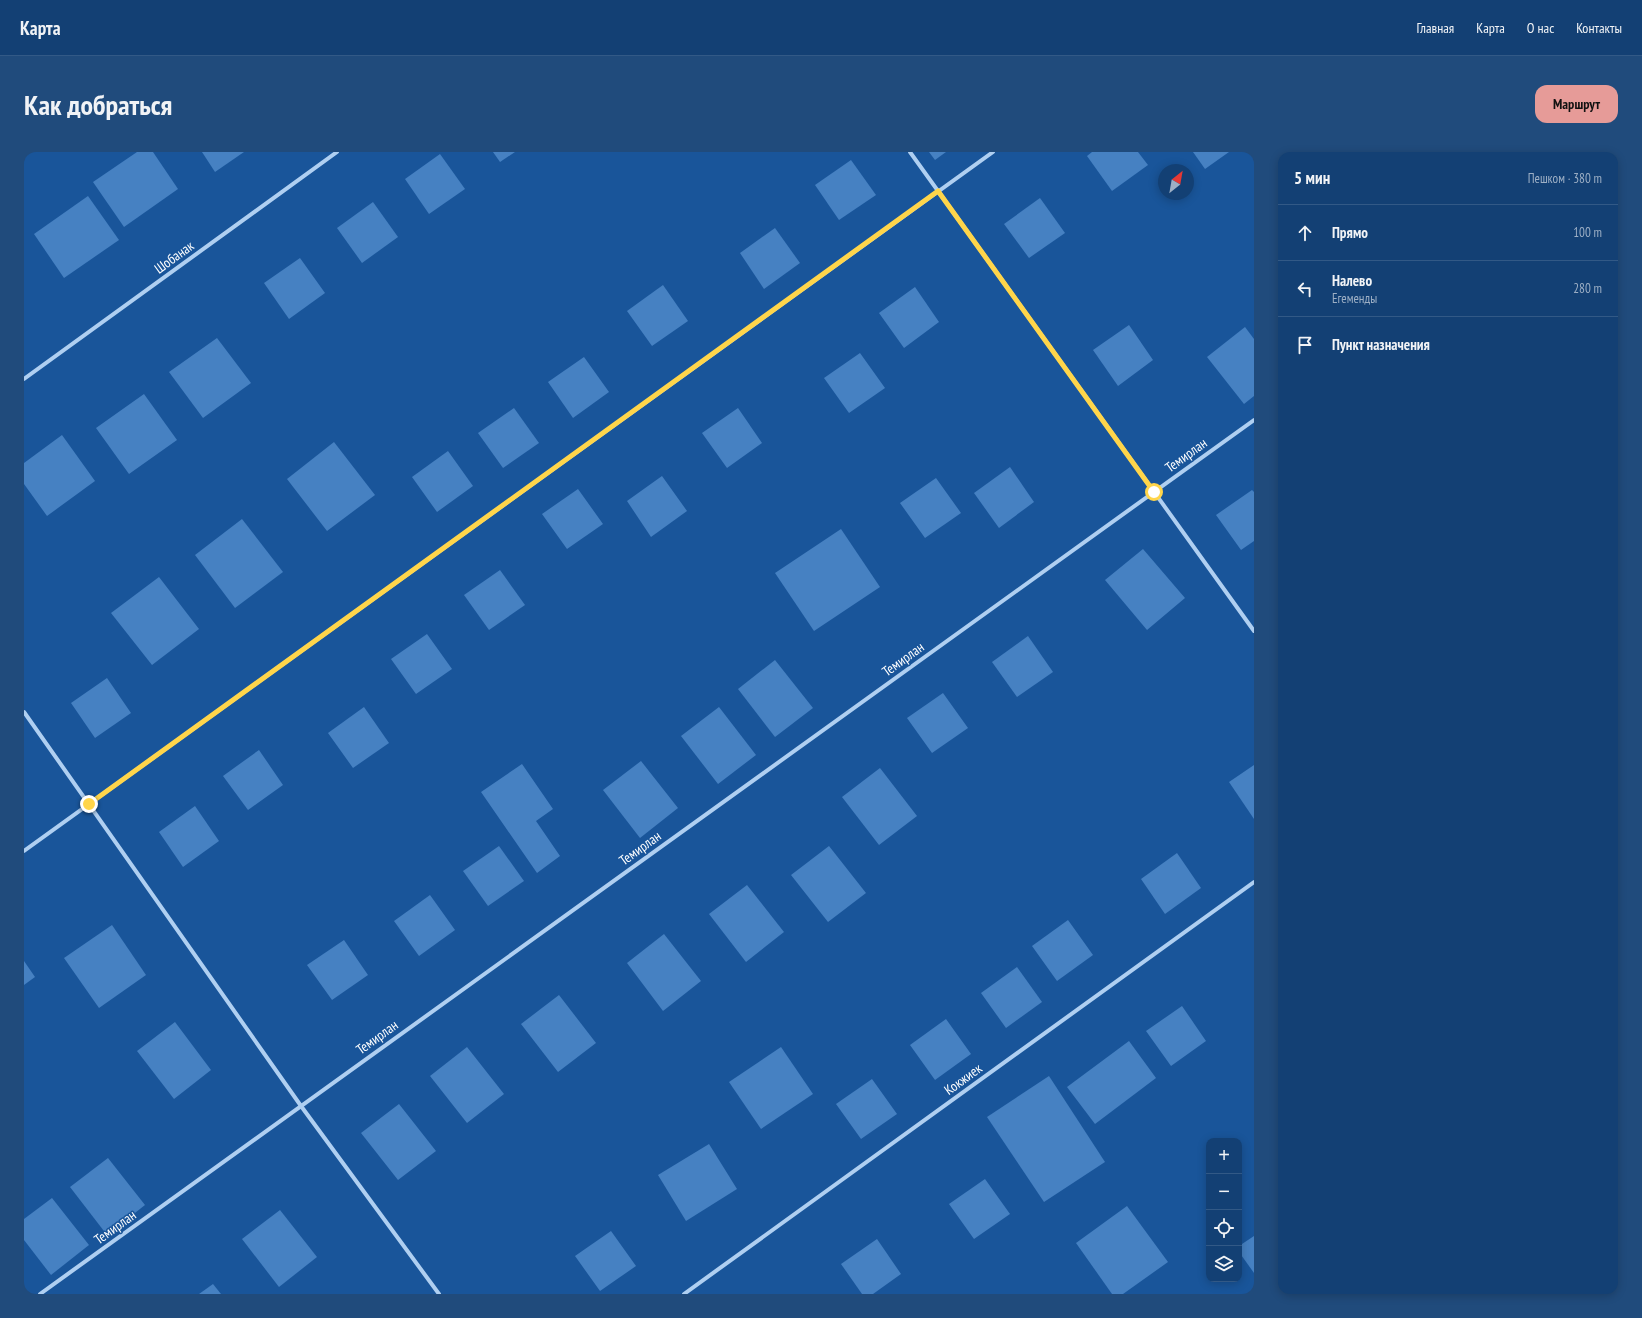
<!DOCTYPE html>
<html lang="ru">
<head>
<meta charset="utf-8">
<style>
	:root { --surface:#134074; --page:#204b7c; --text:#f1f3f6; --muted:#9dafc5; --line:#325986; --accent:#e69b98 }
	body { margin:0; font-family:"PT Sans Narrow",sans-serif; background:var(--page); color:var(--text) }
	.controls { position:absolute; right:12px; bottom:12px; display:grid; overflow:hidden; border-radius:8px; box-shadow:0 2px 10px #0003 }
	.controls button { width:36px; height:36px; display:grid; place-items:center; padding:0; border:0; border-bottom:1px solid var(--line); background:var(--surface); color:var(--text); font:20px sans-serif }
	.compass { position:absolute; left:1134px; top:12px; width:36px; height:36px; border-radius:50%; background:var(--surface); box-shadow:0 2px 10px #0003; rotate:31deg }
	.stop { position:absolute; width:12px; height:12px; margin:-9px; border:3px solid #ffd54a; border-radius:50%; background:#fff }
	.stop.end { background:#ffd54a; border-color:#fff; box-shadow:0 1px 4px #0008 }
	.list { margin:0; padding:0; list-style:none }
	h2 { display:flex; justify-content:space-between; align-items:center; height:52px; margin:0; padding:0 16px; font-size:17px }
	h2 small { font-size:13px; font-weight:400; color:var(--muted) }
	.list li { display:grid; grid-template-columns:26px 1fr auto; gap:12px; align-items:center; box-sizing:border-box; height:56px; padding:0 16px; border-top:1px solid var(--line) }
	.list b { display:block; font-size:15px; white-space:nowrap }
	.list p { margin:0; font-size:13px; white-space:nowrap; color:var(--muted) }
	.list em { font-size:13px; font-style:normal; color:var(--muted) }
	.icon { flex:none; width:22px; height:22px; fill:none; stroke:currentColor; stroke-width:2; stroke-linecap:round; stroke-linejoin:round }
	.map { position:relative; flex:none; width:1230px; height:1142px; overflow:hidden; border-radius:12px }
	header { display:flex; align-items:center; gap:24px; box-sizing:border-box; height:56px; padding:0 20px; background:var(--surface); border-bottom:1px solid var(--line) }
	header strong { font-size:19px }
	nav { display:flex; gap:22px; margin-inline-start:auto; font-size:14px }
	.intro { display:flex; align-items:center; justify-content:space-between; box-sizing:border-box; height:96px; padding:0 24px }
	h1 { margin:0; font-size:28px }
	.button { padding:10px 18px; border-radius:12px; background:var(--accent); color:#111; font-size:14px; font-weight:700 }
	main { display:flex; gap:24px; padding:0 24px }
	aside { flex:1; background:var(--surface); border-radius:12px; box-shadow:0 2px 10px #0003 }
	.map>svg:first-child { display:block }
	.building { fill:#4681c2 }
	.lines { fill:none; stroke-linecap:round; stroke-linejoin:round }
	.minor { stroke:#afcff1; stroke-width:4 }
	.route { stroke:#ffd54a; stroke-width:5 }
	.labels { text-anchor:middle; stroke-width:3; stroke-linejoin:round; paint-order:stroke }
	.street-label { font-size:14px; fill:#fff; stroke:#19559a }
</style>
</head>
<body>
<header>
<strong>Карта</strong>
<nav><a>Главная</a><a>Карта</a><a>О нас</a><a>Контакты</a></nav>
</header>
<div class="intro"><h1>Как добраться</h1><a class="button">Маршрут</a></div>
<main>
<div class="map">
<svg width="1230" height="1142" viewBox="0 0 1230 1142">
	<rect width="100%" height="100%" fill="#19559a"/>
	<g class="building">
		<polygon points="113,0 129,0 154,37 100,75 69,30"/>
		<polygon points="178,0 220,0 191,20"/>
		<polygon points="469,0 491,0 476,10"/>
		<polygon points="905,0 922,0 911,8"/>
		<polygon points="1068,0 1114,0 1124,13 1088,39 1063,4"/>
		<polygon points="1169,0 1205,0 1181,17"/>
		<polygon points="416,2 441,37 405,62 381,27"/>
		<polygon points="827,8 852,43 815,68 791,33"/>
		<polygon points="64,44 95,88 40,126 10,82"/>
		<polygon points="1016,46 1041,81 1005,106 980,72"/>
		<polygon points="349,50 374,85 338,111 313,76"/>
		<polygon points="751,76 776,111 740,137 716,101"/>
		<polygon points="276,106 301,141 265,167 240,131"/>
		<polygon points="639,133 664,169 628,194 603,159"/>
		<polygon points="891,135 915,170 880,196 855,161"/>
		<polygon points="1105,173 1129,208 1094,234 1069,198"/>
		<polygon points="1221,175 1230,187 1230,244 1220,252 1183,205"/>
		<polygon points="193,186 227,231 179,266 145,220"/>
		<polygon points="836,201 861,236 825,261 800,226"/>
		<polygon points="560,205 585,240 549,266 524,230"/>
		<polygon points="120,242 153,288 105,322 72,276"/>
		<polygon points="490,256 515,291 479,316 454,281"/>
		<polygon points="714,256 738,291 703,316 678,281"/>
		<polygon points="38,283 71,329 23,364 0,332 0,311"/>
		<polygon points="310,290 351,343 303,379 263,327"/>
		<polygon points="424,299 449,334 413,360 388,325"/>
		<polygon points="986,315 1010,350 975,376 950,341"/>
		<polygon points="638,324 663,359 627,385 603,349"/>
		<polygon points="912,326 937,361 901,386 876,351"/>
		<polygon points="554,337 579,372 543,397 518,362"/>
		<polygon points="1228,338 1230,340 1230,389 1217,398 1192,363"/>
		<polygon points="218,367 259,420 211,456 171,403"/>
		<polygon points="817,377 856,435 790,479 751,421"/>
		<polygon points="1119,397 1161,446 1123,478 1081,428"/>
		<polygon points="476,418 501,453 465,478 440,443"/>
		<polygon points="135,425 175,477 128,513 87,461"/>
		<polygon points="403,482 428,517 392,542 367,507"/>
		<polygon points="1004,484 1029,520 993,545 968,510"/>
		<polygon points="751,508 789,556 751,585 714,537"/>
		<polygon points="83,526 107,561 71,586 47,551"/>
		<polygon points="919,541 944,576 908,601 883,566"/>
		<polygon points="340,555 365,591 329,616 304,581"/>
		<polygon points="695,555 732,603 694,632 657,584"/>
		<polygon points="235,598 259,633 224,658 199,624"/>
		<polygon points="617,609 654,656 616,686 579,638"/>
		<polygon points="498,612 529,657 512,669 536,704 513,721 457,640"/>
		<polygon points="1230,613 1230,667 1205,630"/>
		<polygon points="856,616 893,664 855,693 818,645"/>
		<polygon points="171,654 195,689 159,715 135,680"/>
		<polygon points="475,694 500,729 464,754 439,719"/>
		<polygon points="805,694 842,741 804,770 767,723"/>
		<polygon points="1153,701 1177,736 1141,762 1117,727"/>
		<polygon points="723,733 760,780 722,810 685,762"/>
		<polygon points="406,743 431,778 395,804 370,769"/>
		<polygon points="1044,768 1069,803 1033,829 1008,794"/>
		<polygon points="88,773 122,823 75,856 40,806"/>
		<polygon points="640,782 677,829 639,859 603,811"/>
		<polygon points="320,788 344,823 308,848 283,813"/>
		<polygon points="0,809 11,825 0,833"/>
		<polygon points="993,815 1018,850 982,876 957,841"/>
		<polygon points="535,843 572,891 534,920 497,872"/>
		<polygon points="1158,854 1182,889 1147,914 1122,879"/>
		<polygon points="922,867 947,902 911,928 886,893"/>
		<polygon points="151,870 187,918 150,947 113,899"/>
		<polygon points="1105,889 1132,926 1071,972 1043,935"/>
		<polygon points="443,895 480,942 443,971 406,924"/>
		<polygon points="757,895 789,942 737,977 705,930"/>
		<polygon points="1025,924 1081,1010 1020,1050 963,965"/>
		<polygon points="848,927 873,962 837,987 812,952"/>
		<polygon points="375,952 412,999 374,1028 337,981"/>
		<polygon points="685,992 713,1037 662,1069 634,1023"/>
		<polygon points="84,1006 121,1053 83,1083 46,1035"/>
		<polygon points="961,1027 986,1062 950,1087 925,1052"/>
		<polygon points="28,1046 65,1093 27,1123 0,1088 0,1067"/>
		<polygon points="1103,1054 1144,1110 1099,1142 1088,1142 1052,1091"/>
		<polygon points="256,1058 293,1105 255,1135 218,1087"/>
		<polygon points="587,1079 612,1114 576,1139 551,1104"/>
		<polygon points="1230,1084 1230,1121 1215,1100 1215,1094"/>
		<polygon points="853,1087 877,1122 849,1142 838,1142 817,1112"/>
		<polygon points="189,1132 197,1142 175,1142"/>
	</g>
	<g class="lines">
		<g class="minor">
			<polyline points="886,0 1230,479"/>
			<polyline points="0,227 313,0"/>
			<polyline points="0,560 277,954 415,1142"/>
			<polyline points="0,699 969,0"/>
			<polyline points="16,1142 1230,268"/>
			<polyline points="660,1142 1230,730"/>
		</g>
	</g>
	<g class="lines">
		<polyline class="route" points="65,652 914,39 1130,340"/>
	</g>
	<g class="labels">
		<g class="street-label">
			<text transform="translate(150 105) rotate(-36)" y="5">Шобанак</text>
			<text transform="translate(1162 303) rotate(-36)" y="5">Темирлан</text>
			<text transform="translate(879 507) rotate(-36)" y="5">Темирлан</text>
			<text transform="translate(616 696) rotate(-36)" y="5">Темирлан</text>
			<text transform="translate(353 885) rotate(-36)" y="5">Темирлан</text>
			<text transform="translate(939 927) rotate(-36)" y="5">Кокжиек</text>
			<text transform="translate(91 1075) rotate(-36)" y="5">Темирлан</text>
		</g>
	</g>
</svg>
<div class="controls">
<button>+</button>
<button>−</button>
<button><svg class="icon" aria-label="locate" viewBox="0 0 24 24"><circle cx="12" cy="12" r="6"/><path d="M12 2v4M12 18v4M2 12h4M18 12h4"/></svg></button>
<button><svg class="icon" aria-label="layers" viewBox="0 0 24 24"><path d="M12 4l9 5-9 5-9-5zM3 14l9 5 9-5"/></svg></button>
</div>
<svg class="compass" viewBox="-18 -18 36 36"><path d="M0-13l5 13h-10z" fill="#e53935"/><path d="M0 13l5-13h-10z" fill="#9dafc5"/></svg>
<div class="stop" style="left:1130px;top:340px"></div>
<div class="stop end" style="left:65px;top:652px"></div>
</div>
<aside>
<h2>5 мин<small>Пешком · 380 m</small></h2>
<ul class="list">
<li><svg class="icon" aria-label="ahead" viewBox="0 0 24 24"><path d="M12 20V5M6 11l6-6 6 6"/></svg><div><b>Прямо</b></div><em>100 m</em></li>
<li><svg class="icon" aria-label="left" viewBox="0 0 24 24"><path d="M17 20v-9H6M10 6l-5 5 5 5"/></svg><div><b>Налево</b><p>Егеменды</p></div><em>280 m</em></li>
<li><svg class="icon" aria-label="arrive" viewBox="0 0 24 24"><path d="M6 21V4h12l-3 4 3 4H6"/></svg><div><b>Пункт назначения</b></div></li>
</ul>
</aside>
</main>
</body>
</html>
